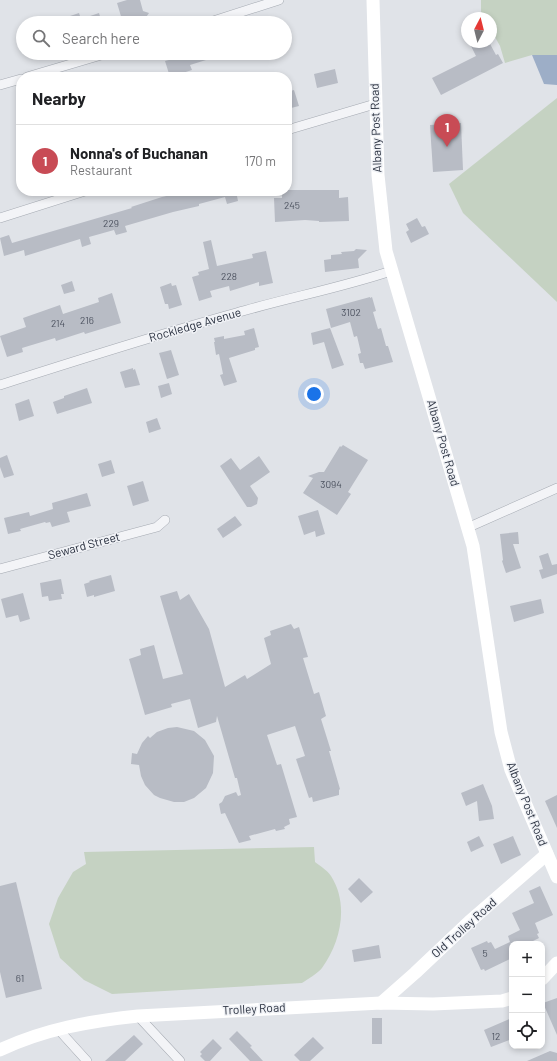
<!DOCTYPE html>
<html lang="en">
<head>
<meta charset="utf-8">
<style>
	:root { --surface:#fff; --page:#f6f6f6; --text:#202124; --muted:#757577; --line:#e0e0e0; --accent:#c84b55 }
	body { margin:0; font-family:Barlow,sans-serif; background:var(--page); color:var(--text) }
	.controls { position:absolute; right:12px; bottom:12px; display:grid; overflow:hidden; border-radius:8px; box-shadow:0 2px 6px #0003 }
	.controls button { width:36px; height:36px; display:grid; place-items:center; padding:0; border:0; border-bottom:1px solid var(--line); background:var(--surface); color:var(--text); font:20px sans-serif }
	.compass { position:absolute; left:461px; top:12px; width:36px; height:36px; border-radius:50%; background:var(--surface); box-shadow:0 2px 6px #0003; rotate:7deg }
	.you { position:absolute; left:314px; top:394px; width:14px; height:14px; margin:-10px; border:3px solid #fff; border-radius:50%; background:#1a73e8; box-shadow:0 0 0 6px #1a73e833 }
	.badge { display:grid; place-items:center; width:26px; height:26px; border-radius:50%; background:var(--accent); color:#fff; font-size:13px; font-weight:700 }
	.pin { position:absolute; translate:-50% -33px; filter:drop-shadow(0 1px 2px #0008) }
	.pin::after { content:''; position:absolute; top:21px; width:14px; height:12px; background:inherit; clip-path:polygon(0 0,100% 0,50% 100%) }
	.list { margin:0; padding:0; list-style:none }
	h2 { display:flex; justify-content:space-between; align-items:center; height:52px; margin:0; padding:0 16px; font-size:17px }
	h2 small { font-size:13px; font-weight:400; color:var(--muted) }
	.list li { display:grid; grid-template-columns:26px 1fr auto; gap:12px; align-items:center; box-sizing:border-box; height:72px; padding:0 16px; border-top:1px solid var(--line) }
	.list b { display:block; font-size:15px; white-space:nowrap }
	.list p { margin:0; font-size:13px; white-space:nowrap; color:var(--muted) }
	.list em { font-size:13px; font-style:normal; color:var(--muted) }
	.icon { flex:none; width:22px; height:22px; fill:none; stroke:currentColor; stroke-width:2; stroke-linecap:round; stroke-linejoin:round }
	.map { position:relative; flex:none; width:557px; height:1061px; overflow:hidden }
	.search { position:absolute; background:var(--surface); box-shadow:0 2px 6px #0003; left:16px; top:16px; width:276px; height:44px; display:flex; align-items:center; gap:10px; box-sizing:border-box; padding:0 14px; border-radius:22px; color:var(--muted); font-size:15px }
	.panel { position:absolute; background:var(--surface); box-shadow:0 2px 6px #0003; left:16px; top:72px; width:276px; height:124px; border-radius:16px }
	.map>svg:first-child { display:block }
	.green { fill:#c5d2c2 }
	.water { fill:#9daec7 }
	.building { fill:#b8bcc5 }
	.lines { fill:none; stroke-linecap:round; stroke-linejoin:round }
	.street-casing { stroke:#a5aab2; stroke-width:10 }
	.street { stroke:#f3f4f7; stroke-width:9 }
	.secondary { stroke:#fff; stroke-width:13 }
	.labels { text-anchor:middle; stroke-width:3; stroke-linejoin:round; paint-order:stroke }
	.number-label { font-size:10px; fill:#4d5360 }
	.street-label { font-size:12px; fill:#29303f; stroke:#f0f2f6 }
</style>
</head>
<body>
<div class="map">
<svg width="557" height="1061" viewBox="0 0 557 1061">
	<rect width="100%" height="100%" fill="#e0e3e8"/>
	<g class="green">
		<polygon points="481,0 557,0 557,55 532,55 505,63 500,46 491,30 491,18 485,18 481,12"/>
		<polygon points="557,98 557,302 463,213 449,184"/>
		<path d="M314,847L315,862C320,866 327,870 331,876C349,904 341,942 322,968C317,974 308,979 302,983L112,994L84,980L60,958L49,924L58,898L73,872L86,864L84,852Z"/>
	</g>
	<polygon class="water" points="532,55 557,55 557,85 544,84"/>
	<g class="building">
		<polygon points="127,0 140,0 143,11 149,13 142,23 123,23 117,3"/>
		<polygon points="79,13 81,19 99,13 102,23 55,23 55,21"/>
		<polygon points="469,42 489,42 496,55 498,54 503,63 441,95 432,78 476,56"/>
		<polygon points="196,53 222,53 222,55 190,65 192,70 170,77 165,61"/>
		<polygon points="335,69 338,83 317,88 314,74"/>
		<polygon points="294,90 299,106 287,109 287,92"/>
		<polygon points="461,123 463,170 433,172 430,125"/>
		<polygon points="287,190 339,190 339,198 348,197 349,221 319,222 319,221 305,220 275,222 274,198 282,198 282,191 287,191"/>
		<polygon points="189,191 236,191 238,201 227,204 225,197 199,204 199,206 173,212 125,226 127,232 116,235 114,230 89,237 91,244 82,247 80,239 25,256 24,250 4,256 0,238 9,235 12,243 132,208 131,207 162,197"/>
		<polygon points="417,218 422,227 425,226 429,234 411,243 406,232 409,230 406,224"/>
		<polygon points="211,240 217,266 253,258 252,254 266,251 273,283 259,286 259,282 230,291 229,286 210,291 212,297 199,301 192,277 199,275 198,272 209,269 203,242"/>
		<polygon points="356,249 367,250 358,259 359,268 325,272 324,260 331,259 331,255 342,254 341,252 354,251"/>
		<polygon points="72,281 75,291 64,294 61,285"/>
		<polygon points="171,283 172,286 176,285 182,305 169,309 168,304 165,304 160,287"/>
		<polygon points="112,293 121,323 85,334 84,332 56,341 55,338 22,348 23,352 7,357 0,336 26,327 23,318 60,305 63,314 99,302 98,298"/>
		<polygon points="370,297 370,298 372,297 376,311 373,312 378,329 381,328 386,346 388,346 393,362 365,369 363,363 360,363 358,354 361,353 357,336 354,337 350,322 331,328 326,309"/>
		<polygon points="254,328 259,347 255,348 255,350 229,358 237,382 224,386 220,375 223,374 219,354 216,355 214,342 215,342 214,338 224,336 224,339 245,335 244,331"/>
		<polygon points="330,328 344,365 332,369 324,342 313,345 311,333"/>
		<polygon points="171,350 179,375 167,379 159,353"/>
		<polygon points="133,368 133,370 135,369 140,385 125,388 120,372"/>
		<polygon points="169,383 172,394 161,398 158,386"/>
		<polygon points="87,388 92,403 57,414 53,402 64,398 64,396"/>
		<polygon points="29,399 34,416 19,421 15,404"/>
		<polygon points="157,418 161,429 149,433 146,422"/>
		<polygon points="343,445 368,460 348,492 351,494 337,515 303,493 313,478 308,476 319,472 324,472 340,446 341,447"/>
		<polygon points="7,455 14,475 4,478 0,467 0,458"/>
		<polygon points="259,456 270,472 250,486 258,498 257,504 251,507 247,507 220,466 231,458 240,470"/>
		<polygon points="111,460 115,473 102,477 98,464"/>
		<polygon points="143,481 149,501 133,506 127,486"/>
		<polygon points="87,493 91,506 67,512 70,522 52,527 50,522 46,523 45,522 20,529 21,531 8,534 4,518 29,512 30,516 53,509 52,503"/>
		<polygon points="318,510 325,534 316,537 315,531 304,535 298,516"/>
		<polygon points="235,516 242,525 223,538 217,529"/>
		<polygon points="518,532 519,544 513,544 521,568 506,573 502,561 503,560 500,534"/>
		<polygon points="548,553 552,565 557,564 557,574 542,579 539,570 543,569 539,556"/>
		<polygon points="111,575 115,591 94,597 94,595 87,597 84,584 90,582 89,581"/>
		<polygon points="61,579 64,594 61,594 62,599 49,601 48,596 42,597 40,583"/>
		<polygon points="177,591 180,600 189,594 209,629 225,687 245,675 247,679 271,664 264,638 271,635 270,631 291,624 294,629 299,627 308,657 303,658 314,694 319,692 326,716 321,719 331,751 329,751 340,789 339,790 339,795 313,802 312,797 309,798 296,759 305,756 295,726 267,735 277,765 281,764 297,817 289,819 290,824 284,827 285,829 276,831 275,829 249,836 251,840 239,843 225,813 221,814 219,804 222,802 225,796 236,792 238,796 241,795 237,778 235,778 217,716 216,722 198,728 190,699 171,704 172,707 145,715 129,659 141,655 140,649 154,645 163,679 183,674 160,596"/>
		<polygon points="23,593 30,619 20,622 18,615 6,618 1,599"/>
		<polygon points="541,599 544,613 514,622 510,606"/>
		<polygon points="177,727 194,731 205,740 214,756 213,773 206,788 194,798 184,802 174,802 160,798 154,795 145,785 141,776 139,765 131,764 132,753 137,754 142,743 148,736 150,738 157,732 168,728"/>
		<polygon points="483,784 492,806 494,819 479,821 477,801 466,806 461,793"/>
		<polygon points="557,795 557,828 545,801"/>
		<polygon points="479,836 484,846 471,852 467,842"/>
		<polygon points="513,836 521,855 501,864 493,844"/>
		<polygon points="359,878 373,892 361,903 348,889"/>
		<polygon points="16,882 42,989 6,998 0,972 0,886"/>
		<polygon points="540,886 553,915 535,923 539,933 537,934 539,938 527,944 512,944 512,958 485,971 484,969 481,970 471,948 487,941 488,943 491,942 495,949 510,942 508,936 520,930 512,913 534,903 529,891"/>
		<polygon points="379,945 381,958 354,962 352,950"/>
		<polygon points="557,998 557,1035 543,1003"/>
		<rect x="372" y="1018" width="10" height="26"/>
		<polygon points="512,1018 512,1039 491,1047 484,1030"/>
		<polygon points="237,1031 252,1046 250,1047 263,1061 250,1061 229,1039"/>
		<polygon points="134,1035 143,1044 125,1061 105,1061"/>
		<polygon points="313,1037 324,1048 310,1061 300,1061 294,1055"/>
		<polygon points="213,1039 222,1048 210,1061 205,1061 200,1056 202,1054 200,1052"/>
		<polygon points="550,1051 557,1053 557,1061 527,1061"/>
	</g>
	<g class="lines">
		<defs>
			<g id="street">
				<polyline points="207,23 279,0"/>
				<polyline points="27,77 108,53"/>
				<polyline points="0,85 21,79"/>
				<polyline points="287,130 375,104"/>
				<polyline points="0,218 85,191"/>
				<path d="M0,385C78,360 156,335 236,313C287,298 340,288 391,271"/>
				<polyline points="467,528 557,488"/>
				<polyline points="0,569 157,527 165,520"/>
				<polyline points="138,1016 180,1061"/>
				<polyline points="58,1029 87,1061"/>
			</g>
		</defs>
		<use href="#street" class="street-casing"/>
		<use href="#street" class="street"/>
		<g class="secondary">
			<polyline points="373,0 378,175 386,251 473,546 501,732 511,770 557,877"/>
			<polyline points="542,979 557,963"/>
			<polyline points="381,1003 415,973 469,922 547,854"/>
			<path d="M0,1050C44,1029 91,1021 138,1016L381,1003L433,1004L502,1001L512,998"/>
		</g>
	</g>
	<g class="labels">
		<g class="number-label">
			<text x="292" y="209">245</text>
			<text x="111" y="227">229</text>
			<text x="229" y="280">228</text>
			<text x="351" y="316">3102</text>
			<text x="87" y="324">216</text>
			<text x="58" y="327">214</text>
			<text x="331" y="488">3094</text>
			<text x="485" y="957">5</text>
			<text x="20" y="982">61</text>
			<text x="496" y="1040">12</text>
		</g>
		<g class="street-label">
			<text transform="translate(376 128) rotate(-92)" y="4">Albany Post Road</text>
			<text transform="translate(195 325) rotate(-16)" y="4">Rockledge Avenue</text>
			<text transform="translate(443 443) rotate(74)" y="4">Albany Post Road</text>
			<text transform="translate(84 546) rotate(-15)" y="4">Seward Street</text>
			<text transform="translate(527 804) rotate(68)" y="4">Albany Post Road</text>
			<text transform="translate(464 928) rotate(-42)" y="4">Old Trolley Road</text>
			<text transform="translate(254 1009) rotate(-3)" y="4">Trolley Road</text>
		</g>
	</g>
</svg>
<div class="controls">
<button>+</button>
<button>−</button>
<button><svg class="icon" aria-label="locate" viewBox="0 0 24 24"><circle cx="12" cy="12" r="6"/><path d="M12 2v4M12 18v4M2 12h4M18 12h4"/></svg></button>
</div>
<svg class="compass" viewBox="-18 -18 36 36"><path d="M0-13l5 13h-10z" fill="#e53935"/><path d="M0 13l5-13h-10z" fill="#757577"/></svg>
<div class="you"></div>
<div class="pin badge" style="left:447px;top:147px">1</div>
<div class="search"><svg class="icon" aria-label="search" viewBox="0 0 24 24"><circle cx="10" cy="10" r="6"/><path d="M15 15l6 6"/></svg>Search here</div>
<section class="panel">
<h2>Nearby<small></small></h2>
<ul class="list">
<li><span class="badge">1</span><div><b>Nonna's of Buchanan</b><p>Restaurant</p></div><em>170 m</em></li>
</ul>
</section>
</div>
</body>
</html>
